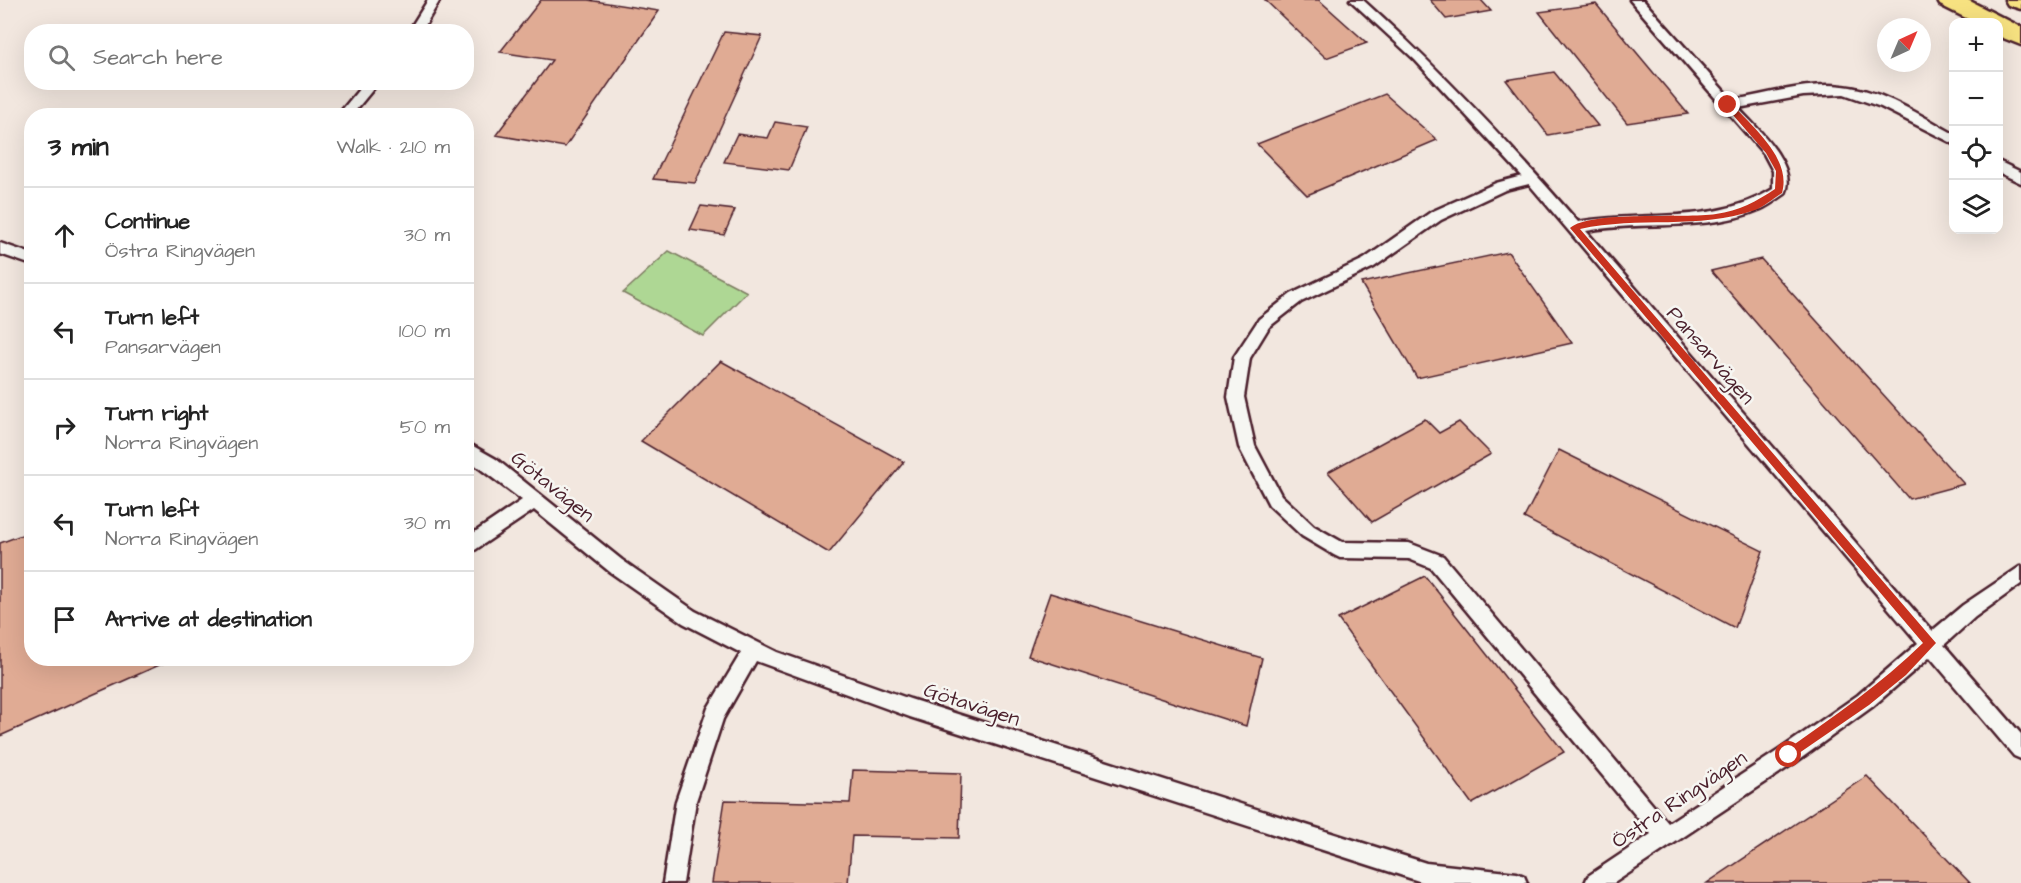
<!DOCTYPE html>
<html lang="en">
<head>
<meta charset="utf-8">
<style>
	:root { --surface:#fff; --page:#f6f6f6; --text:#222; --muted:#767676; --line:#e0e0e0 }
	body { margin:0; font-family:"Architects Daughter",sans-serif; background:var(--page); color:var(--text) }
	.controls { position:absolute; right:18px; top:18px; display:grid; overflow:hidden; border-radius:12px; box-shadow:0 6px 24px #0002 }
	.controls button { width:54px; height:54px; display:grid; place-items:center; padding:0; border:0; border-bottom:2px solid var(--line); background:var(--surface); color:var(--text); font:30px sans-serif }
	.compass { position:absolute; left:1877px; top:18px; width:54px; height:54px; border-radius:50%; background:var(--surface); box-shadow:0 6px 24px #0002; rotate:44deg }
	.stop { position:absolute; width:18px; height:18px; margin:-14px; border:4px solid #c8321e; border-radius:50%; background:#fff }
	.stop.end { background:#c8321e; border-color:#fff; box-shadow:0 2px 6px #0008 }
	.list { margin:0; padding:0; list-style:none }
	h2 { display:flex; justify-content:space-between; align-items:center; height:78px; margin:0; padding:0 24px; font-size:26px }
	h2 small { font-size:20px; font-weight:400; color:var(--muted) }
	.list li { display:grid; grid-template-columns:39px 1fr auto; gap:18px; align-items:center; box-sizing:border-box; height:96px; padding:0 24px; border-top:2px solid var(--line) }
	.list b { display:block; font-size:22px; white-space:nowrap }
	.list p { margin:0; font-size:20px; white-space:nowrap; color:var(--muted) }
	.list em { font-size:20px; font-style:normal; color:var(--muted) }
	.icon { flex:none; width:33px; height:33px; fill:none; stroke:currentColor; stroke-width:2; stroke-linecap:round; stroke-linejoin:round }
	.map { position:relative; flex:none; width:2021px; height:883px; overflow:hidden }
	.search { position:absolute; background:var(--surface); box-shadow:0 6px 24px #0002; left:24px; top:24px; width:450px; height:66px; display:flex; align-items:center; gap:15px; box-sizing:border-box; padding:0 21px; border-radius:24px; color:var(--muted); font-size:22px }
	.panel { position:absolute; background:var(--surface); box-shadow:0 6px 24px #0002; left:24px; top:108px; width:450px; height:558px; border-radius:24px }
	.map>svg:first-child { display:block }
	.green { fill:#aed794; stroke:#7c7b60; stroke-width:1.5 }
	.building { fill:#e0ab94; stroke:#4a1f2b; stroke-width:1.5 }
	.lines { fill:none; stroke-linecap:round; stroke-linejoin:round }
	.service-casing { stroke:#4a1f2b; stroke-width:5 }
	.motorway-casing { stroke:#4a1f2b; stroke-width:5 }
	.service { fill:#f6f6f2; fill-rule:evenodd }
	.motorway { fill:#f7e281; fill-rule:evenodd }
	.route { fill:#c8321e }
	.labels { text-anchor:middle; stroke-width:5; stroke-linejoin:round; paint-order:stroke }
	.street-label { font-size:21px; fill:#4a1f2b; stroke:#f6f6f2 }
</style>
</head>
<body>
<div class="map">
<svg width="2021" height="883" viewBox="0 0 2021 883">
	<rect width="100%" height="100%" fill="#f2e7df"/>
	<filter id="ink" filterUnits="userSpaceOnUse"><feTurbulence type="fractalNoise" baseFrequency=".0167" numOctaves="2"/><feDisplacementMap in="SourceGraphic" scale="12" xChannelSelector="R" yChannelSelector="G"/><feConvolveMatrix kernelMatrix="1 2 1 2 8 2 1 2 1" color-interpolation-filters="sRGB"/></filter>
	<g filter="url(#ink)">
		<polygon class="green" points="669,251 747,292 703,336 623,293"/>
		<g class="building">
			<polygon points="541,0 588,0 659,11 565,147 496,135 552,60 500,52"/>
			<polygon points="1265,0 1319,0 1367,43 1326,58"/>
			<polygon points="1430,0 1481,0 1491,11 1446,19"/>
			<polygon points="1596,4 1688,114 1627,123 1539,12"/>
			<polygon points="724,32 762,36 695,183 653,179"/>
			<polygon points="1554,72 1598,126 1548,135 1506,80"/>
			<polygon points="1385,94 1437,140 1307,195 1257,144"/>
			<polygon points="775,122 807,127 789,170 724,162 737,134 768,138"/>
			<polygon points="701,206 735,210 724,235 690,230"/>
			<polygon points="1508,252 1572,343 1417,378 1361,283"/>
			<polygon points="1761,259 1964,484 1909,499 1711,271"/>
			<polygon points="721,361 904,462 829,553 641,441"/>
			<polygon points="1425,419 1439,433 1459,422 1491,454 1372,522 1328,472"/>
			<polygon points="1559,450 1763,551 1735,628 1524,518"/>
			<polygon points="32,531 32,658 175,658 0,736 0,543"/>
			<polygon points="1425,576 1564,752 1472,804 1338,619"/>
			<polygon points="1050,593 1262,658 1246,726 1028,656"/>
			<polygon points="853,770 961,773 959,838 852,836 848,883 712,883 725,800 850,803"/>
			<polygon points="1867,776 1970,883 1707,883"/>
		</g>
		<g class="lines">
			<defs>
				<g id="service">
					<polygon points="428,0 440,0 421,32 408,32"/>
					<path d="M1350,0H1363C1440,69 1510,144 1578,222C1644,210 1714,226 1773,189V171L1764,154L1630,0H1643L1732,100C1767,95 1806,81 1843,86C1882,90 1920,115 1954,134V144L1881,107L1844,94L1803,96L1738,108C1756,127 1799,166 1785,194C1777,199 1770,205 1761,209C1706,233 1643,220 1586,231L1932,631L1963,605L2021,566V584L1975,617L1944,645L2021,734V759L2014,756L1930,657L1872,707L1796,762L1614,883H1585L1588,876L1651,834L1431,568L1409,559L1340,558L1334,555L1302,536L1269,505L1239,447L1228,397L1234,357L1259,319L1291,294L1364,259L1431,212L1496,183L1522,176L1415,60ZM1529,184L1918,643L1858,695L1782,748L1668,823L1443,556L1409,543L1342,542L1314,526L1281,495L1255,446L1244,397L1250,358L1269,327L1301,302L1374,267L1441,220L1505,190Z"/>
					<polygon points="365,82 379,82 351,116 337,116"/>
					<polygon points="1998,161 2021,172 2021,183 1998,172"/>
					<polygon points="0,243 32,254 32,265 0,254"/>
					<polygon points="466,442 496,459 622,560 695,611 777,652 910,699 1426,863 1517,873 1524,876 1527,883 1425,883 910,717 756,661 723,719 696,801 683,883 663,883 676,801 708,708 741,653 683,623 610,572 534,510 466,556 466,538 522,500 466,458"/>
				</g>
				<g id="motorway">
					<polygon points="1937,0 1968,0 2021,27 2021,45 1998,36 1998,22 1974,22 1940,5"/>
					<polygon points="2005,0 2021,0 2021,9 2008,5"/>
				</g>
			</defs>
			<use href="#service" class="service-casing"/>
			<use href="#motorway" class="motorway-casing"/>
			<use href="#service" class="service"/>
			<use href="#motorway" class="motorway"/>
		</g>
	</g>
	<path class="route" d="M1726,103H1731C1752,127 1792,158 1782,193C1774,198 1765,206 1755,210C1699,230 1638,216 1580,229L1936,643L1906,675L1869,705L1789,760L1783,755L1785,751C1833,717 1881,684 1923,643L1570,228C1591,210 1685,219 1716,214C1739,211 1757,201 1775,189L1776,171L1766,153L1726,107Z"/>
	<g class="labels">
		<g class="street-label">
			<text transform="translate(1711 355) rotate(49)" y="7">Pansarvägen</text>
			<text transform="translate(553 486) rotate(39)" y="7">Götavägen</text>
			<text transform="translate(972 704) rotate(18)" y="7">Götavägen</text>
			<text transform="translate(1679 799) rotate(-34)" y="7">Östra Ringvägen</text>
		</g>
	</g>
</svg>
<div class="controls">
<button>+</button>
<button>−</button>
<button><svg class="icon" aria-label="locate" viewBox="0 0 24 24"><circle cx="12" cy="12" r="6"/><path d="M12 2v4M12 18v4M2 12h4M18 12h4"/></svg></button>
<button><svg class="icon" aria-label="layers" viewBox="0 0 24 24"><path d="M12 4l9 5-9 5-9-5zM3 14l9 5 9-5"/></svg></button>
</div>
<svg class="compass" viewBox="-18 -18 36 36"><path d="M0-13l5 13h-10z" fill="#e53935"/><path d="M0 13l5-13h-10z" fill="#767676"/></svg>
<div class="stop" style="left:1789px;top:755px"></div>
<div class="stop end" style="left:1728px;top:105px"></div>
<div class="search"><svg class="icon" aria-label="search" viewBox="0 0 24 24"><circle cx="10" cy="10" r="6"/><path d="M15 15l6 6"/></svg>Search here</div>
<section class="panel">
<h2>3 min<small>Walk · 210 m</small></h2>
<ul class="list">
<li><svg class="icon" aria-label="ahead" viewBox="0 0 24 24"><path d="M12 20V5M6 11l6-6 6 6"/></svg><div><b>Continue</b><p>Östra Ringvägen</p></div><em>30 m</em></li>
<li><svg class="icon" aria-label="left" viewBox="0 0 24 24"><path d="M17 20v-9H6M10 6l-5 5 5 5"/></svg><div><b>Turn left</b><p>Pansarvägen</p></div><em>100 m</em></li>
<li><svg class="icon" aria-label="right" viewBox="0 0 24 24"><path d="M7 20v-9h11M14 6l5 5-5 5"/></svg><div><b>Turn right</b><p>Norra Ringvägen</p></div><em>50 m</em></li>
<li><svg class="icon" aria-label="left" viewBox="0 0 24 24"><path d="M17 20v-9H6M10 6l-5 5 5 5"/></svg><div><b>Turn left</b><p>Norra Ringvägen</p></div><em>30 m</em></li>
<li><svg class="icon" aria-label="arrive" viewBox="0 0 24 24"><path d="M6 21V4h12l-3 4 3 4H6"/></svg><div><b>Arrive at destination</b></div></li>
</ul>
</section>
</div>
</body>
</html>
